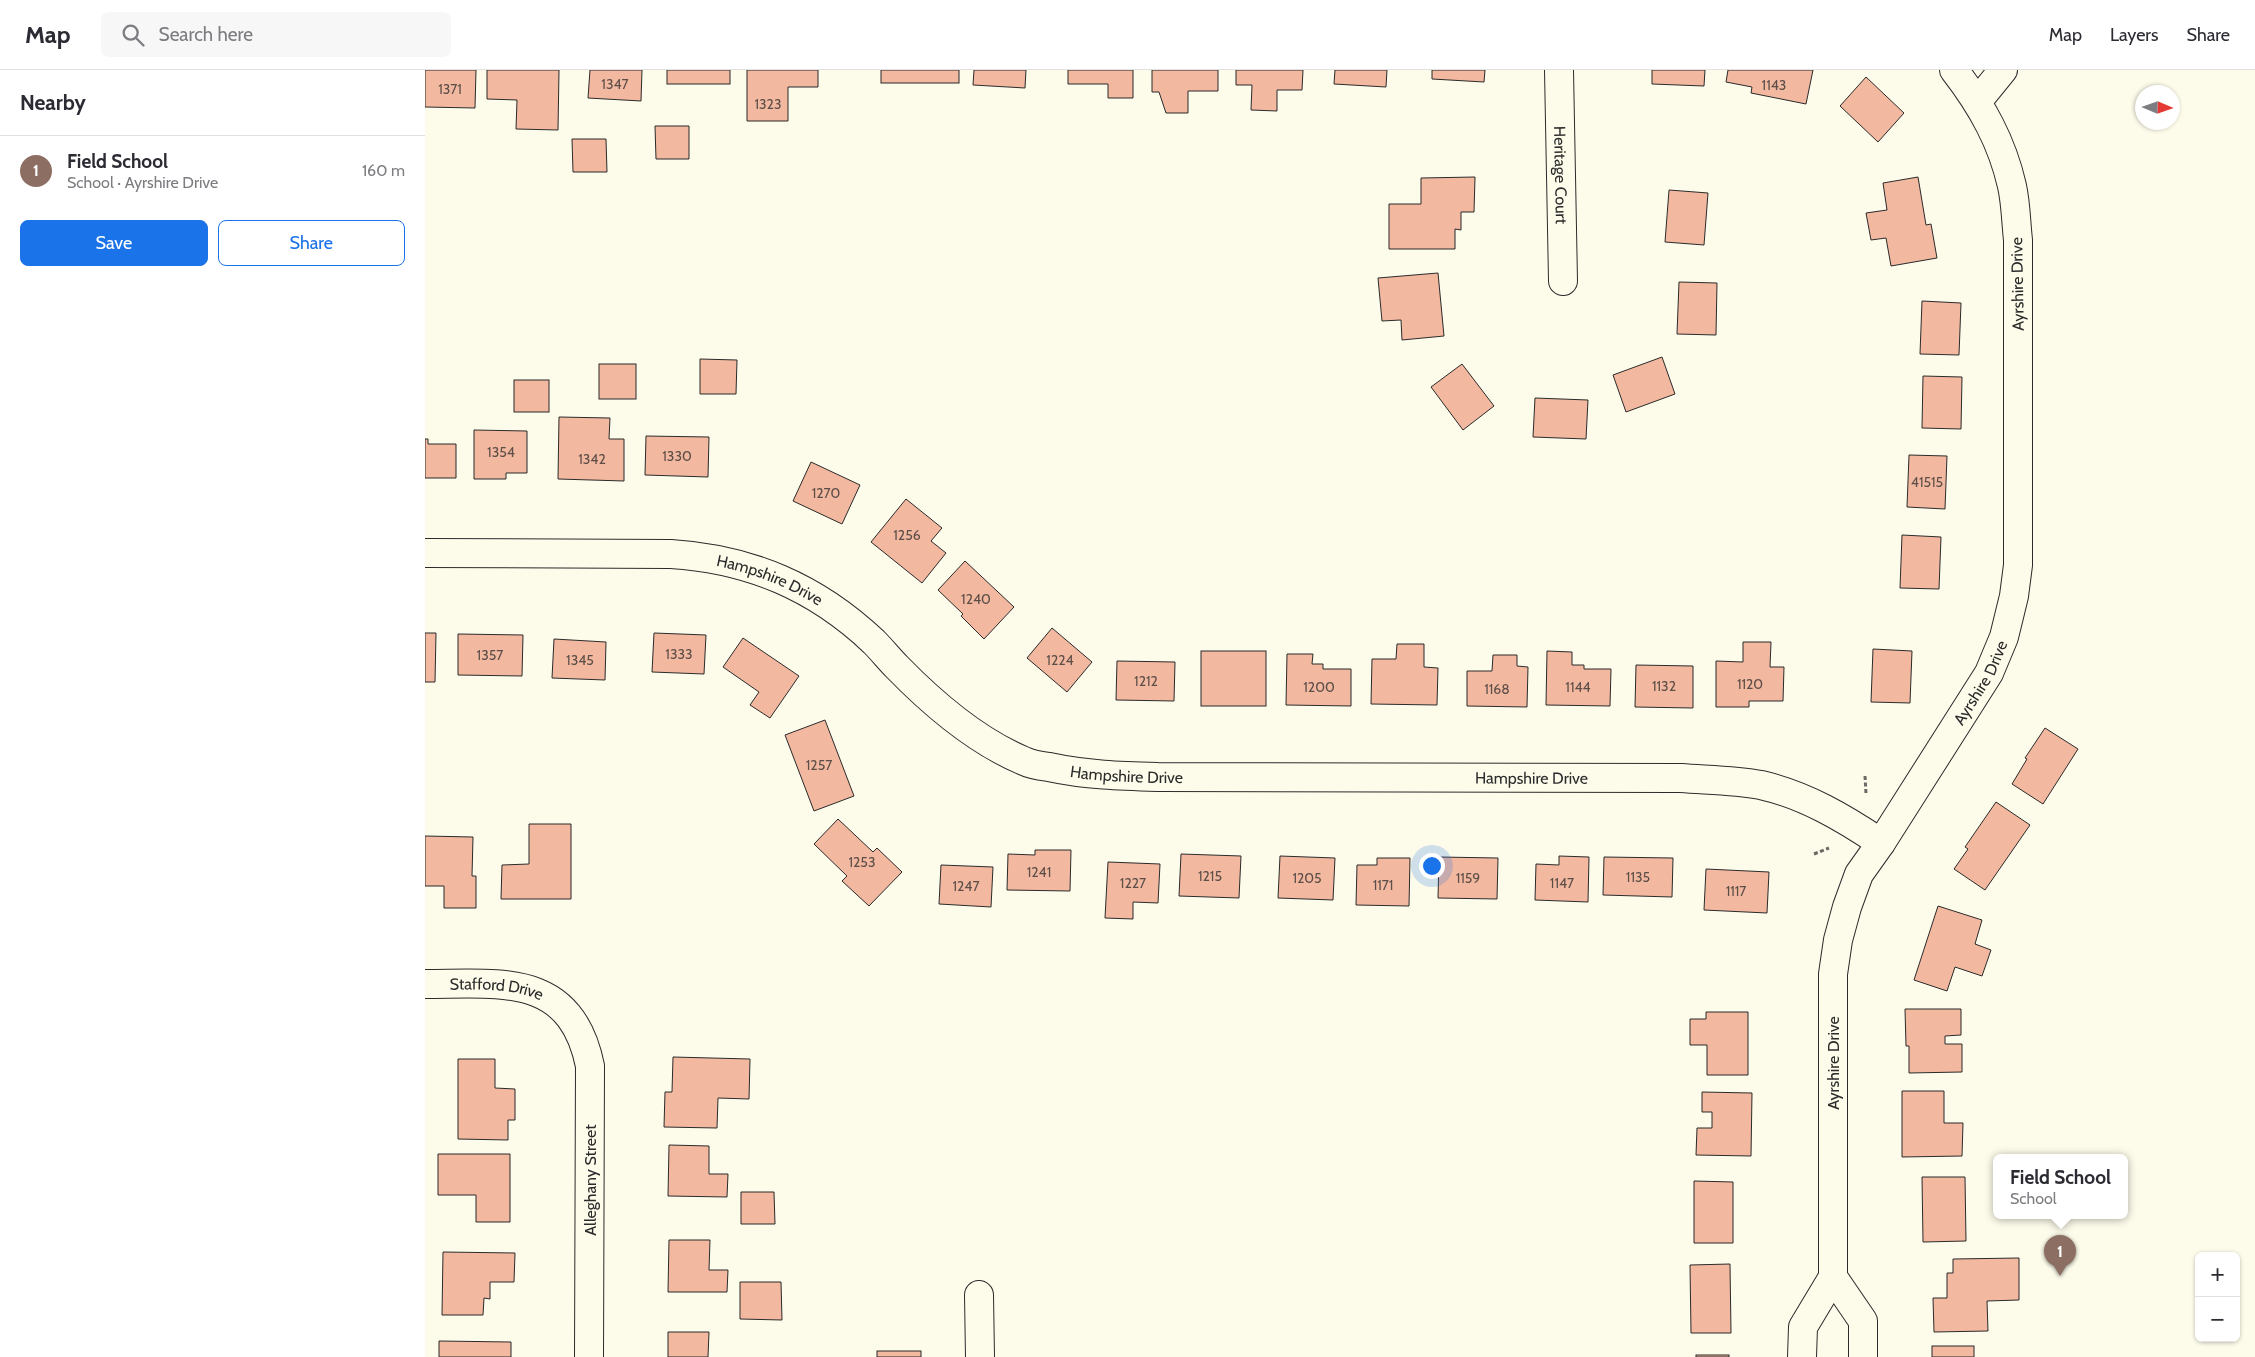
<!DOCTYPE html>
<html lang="en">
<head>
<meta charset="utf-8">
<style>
	:root { --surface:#fff; --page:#f7f7f7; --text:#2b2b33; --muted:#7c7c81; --line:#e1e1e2; --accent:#1a73e8 }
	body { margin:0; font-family:Cabin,sans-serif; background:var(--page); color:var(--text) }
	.controls { position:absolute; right:15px; bottom:15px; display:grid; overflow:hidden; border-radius:8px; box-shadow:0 1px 4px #0004 }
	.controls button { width:45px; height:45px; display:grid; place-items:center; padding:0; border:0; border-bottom:1px solid var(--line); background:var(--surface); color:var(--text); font:25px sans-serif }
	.compass { position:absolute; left:1710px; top:15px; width:45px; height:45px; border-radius:50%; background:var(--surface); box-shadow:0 1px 4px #0004; rotate:92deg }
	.you { position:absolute; left:1006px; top:795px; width:18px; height:18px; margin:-12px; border:4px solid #fff; border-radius:50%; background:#1a73e8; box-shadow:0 0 0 8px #1a73e833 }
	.badge { display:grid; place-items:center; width:32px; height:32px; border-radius:50%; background:var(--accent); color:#fff; font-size:16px; font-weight:700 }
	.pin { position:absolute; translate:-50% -41px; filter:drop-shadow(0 1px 2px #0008) }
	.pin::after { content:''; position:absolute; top:26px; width:18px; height:15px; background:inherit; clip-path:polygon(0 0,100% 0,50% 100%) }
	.popup { position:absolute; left:1568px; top:1084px; width:135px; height:65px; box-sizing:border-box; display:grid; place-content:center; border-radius:8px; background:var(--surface); filter:drop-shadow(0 1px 4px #0005); font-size:16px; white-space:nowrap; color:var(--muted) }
	.popup b { font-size:19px; color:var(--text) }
	.popup::after { content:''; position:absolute; left:50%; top:100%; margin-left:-10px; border:10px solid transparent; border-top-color:var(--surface) }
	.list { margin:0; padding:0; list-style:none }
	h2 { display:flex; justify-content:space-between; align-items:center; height:65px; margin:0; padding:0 20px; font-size:21px }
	h2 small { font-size:16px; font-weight:400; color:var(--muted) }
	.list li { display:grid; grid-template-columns:32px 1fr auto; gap:15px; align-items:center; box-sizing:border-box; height:70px; padding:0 20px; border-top:1px solid var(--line) }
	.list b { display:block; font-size:19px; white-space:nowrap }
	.list p { margin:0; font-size:16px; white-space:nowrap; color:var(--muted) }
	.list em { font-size:16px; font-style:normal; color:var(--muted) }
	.actions { display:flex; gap:10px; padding:15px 20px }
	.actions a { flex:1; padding:11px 0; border:1px solid var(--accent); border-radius:8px; text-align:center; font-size:18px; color:var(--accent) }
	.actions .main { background:var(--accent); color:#fff }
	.icon { flex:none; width:28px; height:28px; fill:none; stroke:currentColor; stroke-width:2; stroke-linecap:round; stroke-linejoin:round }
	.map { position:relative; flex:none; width:1830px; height:1287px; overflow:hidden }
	header { display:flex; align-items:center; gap:30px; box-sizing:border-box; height:70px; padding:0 25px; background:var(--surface); border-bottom:1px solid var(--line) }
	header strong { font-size:24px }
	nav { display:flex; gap:28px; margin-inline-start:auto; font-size:18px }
	.search { width:350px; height:45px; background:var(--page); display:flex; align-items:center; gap:12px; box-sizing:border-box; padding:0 18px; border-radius:8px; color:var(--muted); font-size:19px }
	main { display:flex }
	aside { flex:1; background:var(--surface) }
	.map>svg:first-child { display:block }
	.building { fill:#f2b8a0; stroke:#2b2b2b }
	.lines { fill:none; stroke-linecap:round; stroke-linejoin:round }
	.minor-casing { stroke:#2b2b2b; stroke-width:30 }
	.path { stroke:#6a6964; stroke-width:3; stroke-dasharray:4 2.5; stroke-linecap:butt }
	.minor { stroke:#fdfbea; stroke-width:28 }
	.labels { text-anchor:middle; stroke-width:4; stroke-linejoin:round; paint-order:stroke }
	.number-label { font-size:14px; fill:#5d4e48 }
	.street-label { font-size:16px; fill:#2b2b2b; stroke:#fdfbea }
</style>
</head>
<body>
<header>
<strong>Map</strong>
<div class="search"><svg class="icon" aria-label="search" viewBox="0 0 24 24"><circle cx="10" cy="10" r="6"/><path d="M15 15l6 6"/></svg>Search here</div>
<nav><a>Map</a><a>Layers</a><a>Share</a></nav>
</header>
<main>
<aside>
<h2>Nearby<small></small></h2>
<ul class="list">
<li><span class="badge" style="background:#8d6e63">1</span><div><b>Field School</b><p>School · Ayrshire Drive</p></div><em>160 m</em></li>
</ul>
<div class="actions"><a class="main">Save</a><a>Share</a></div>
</aside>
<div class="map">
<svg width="1830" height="1287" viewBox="0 0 1830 1287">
	<rect width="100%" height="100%" fill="#fdfbea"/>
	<g class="building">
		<polygon points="0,0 51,0 50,38 0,37"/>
		<polygon points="62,0 134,0 133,60 91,59 92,30 62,29"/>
		<polygon points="165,0 217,0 216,31 163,28"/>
		<rect x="242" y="0" width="63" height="14"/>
		<polygon points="322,0 393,0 393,17 363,17 363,51 322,51"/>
		<rect x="456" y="0" width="78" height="13"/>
		<polygon points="549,0 601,0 600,18 548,15"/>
		<polygon points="643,0 708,0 708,28 683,28 683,14 643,14"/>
		<polygon points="727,0 793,0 793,21 763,21 763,43 741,43 734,22 727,22"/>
		<polygon points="811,0 878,0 877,20 852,20 852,41 826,40 827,15 811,15"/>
		<polygon points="910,0 962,0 961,17 909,14"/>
		<polygon points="1007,0 1060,0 1059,12 1007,9"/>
		<polygon points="1227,0 1280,0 1279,16 1227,14"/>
		<polygon points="1303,0 1388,0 1381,34 1326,23 1327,17 1301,12"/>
		<polygon points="1441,7 1479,43 1453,72 1415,36"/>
		<polygon points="230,56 264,56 264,89 231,89"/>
		<polygon points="147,69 181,69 182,102 148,102"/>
		<polygon points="1050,107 1049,142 1036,142 1036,160 1030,159 1030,179 964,179 964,134 996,134 996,108"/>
		<polygon points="1493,107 1501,155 1506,154 1512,188 1466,196 1461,168 1446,170 1441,143 1462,140 1458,113"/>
		<polygon points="1244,120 1283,123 1279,175 1240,172"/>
		<polygon points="1013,203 1019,266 977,270 976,250 957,251 953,208"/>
		<polygon points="1254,212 1292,213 1291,265 1252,264"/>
		<polygon points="1497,231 1536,233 1534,285 1495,284"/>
		<polygon points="1237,287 1250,324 1201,342 1188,305"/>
		<polygon points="275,289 312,290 311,324 275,324"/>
		<rect x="174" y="294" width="37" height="35"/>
		<polygon points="1037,294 1069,336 1038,360 1006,317"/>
		<polygon points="1498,306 1537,307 1536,359 1497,358"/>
		<rect x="89" y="310" width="35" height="32"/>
		<polygon points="1110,328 1163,330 1161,369 1108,367"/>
		<polygon points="134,347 185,348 184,369 199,369 199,411 133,409"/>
		<polygon points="49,360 102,361 102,403 81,403 81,409 49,409"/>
		<polygon points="221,366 284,367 283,407 220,405"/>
		<polygon points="0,369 3,369 3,374 31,374 31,408 0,408"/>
		<polygon points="1484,385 1522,386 1520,439 1482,437"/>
		<polygon points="386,392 435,415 417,454 368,431"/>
		<polygon points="481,429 517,458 506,471 521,483 497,513 446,472"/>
		<polygon points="1477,465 1516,467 1514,519 1475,518"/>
		<polygon points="540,491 589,537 559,569 536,546 538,544 513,520"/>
		<polygon points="627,558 667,592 642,622 602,588"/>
		<polygon points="0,563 11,563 10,612 0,612"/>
		<polygon points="229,563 281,565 279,604 227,602"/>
		<polygon points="33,564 98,565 97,606 33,605"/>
		<polygon points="318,568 374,606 345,648 325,635 334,622 298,597"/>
		<polygon points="129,569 181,572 180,610 127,608"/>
		<polygon points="1318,572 1346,572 1345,597 1359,597 1358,631 1324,631 1324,637 1291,637 1291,591 1318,592"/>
		<polygon points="972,574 999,574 999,597 1013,598 1012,635 946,634 947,589 971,589"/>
		<polygon points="1448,579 1487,581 1485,633 1446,632"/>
		<rect x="776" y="581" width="65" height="55"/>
		<polygon points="1122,581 1147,582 1147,595 1159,595 1159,599 1186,599 1185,636 1121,635"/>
		<polygon points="862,584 888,584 887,594 898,594 898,599 926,599 926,636 861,635"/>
		<polygon points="1068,585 1092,585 1092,596 1103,597 1102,637 1042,636 1042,601 1067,601"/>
		<polygon points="692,591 750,592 749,631 691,630"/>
		<polygon points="1211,595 1268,596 1268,638 1210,637"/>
		<polygon points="400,650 429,726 389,741 360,665"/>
		<polygon points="1620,658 1653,679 1618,734 1587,714 1602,689 1600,688"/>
		<polygon points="1571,732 1605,755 1560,820 1529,799 1543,779 1540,777"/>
		<polygon points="413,749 448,782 452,778 477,802 444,836 417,811 422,806 389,774"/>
		<polygon points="104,754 146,754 146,829 76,829 77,795 104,794"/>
		<polygon points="0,766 48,767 47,806 51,806 51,838 19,838 19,816 0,816"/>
		<polygon points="610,780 646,780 645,821 582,820 583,784 610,785"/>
		<polygon points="756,784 816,786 814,828 754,826"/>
		<polygon points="855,786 910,788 908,830 853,828"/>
		<polygon points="1134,786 1164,787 1163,832 1110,830 1111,794 1134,795"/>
		<polygon points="1014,787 1073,788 1072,829 1013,828"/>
		<polygon points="1179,787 1248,788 1247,827 1178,825"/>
		<polygon points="952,788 985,788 984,836 931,835 932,795 952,795"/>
		<polygon points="683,792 735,794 733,833 708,832 708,849 680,848"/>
		<polygon points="516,795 568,797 566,837 514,834"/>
		<polygon points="1281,799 1344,802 1342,843 1279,840"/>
		<polygon points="1513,836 1557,850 1550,874 1566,880 1557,906 1530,897 1522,921 1489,910"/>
		<polygon points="1480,939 1536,939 1536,965 1520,966 1520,974 1537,974 1537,1002 1484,1003 1484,976 1481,976"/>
		<polygon points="1281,942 1323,942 1323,1005 1282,1005 1282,975 1265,975 1265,949 1281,949"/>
		<polygon points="248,987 325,989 324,1029 293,1028 292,1058 239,1057 240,1022 247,1022"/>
		<polygon points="33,989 70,989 70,1018 90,1019 90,1050 83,1050 83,1070 33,1069"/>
		<polygon points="1477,1021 1519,1021 1519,1053 1538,1053 1537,1086 1477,1087"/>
		<polygon points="1277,1022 1327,1023 1326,1086 1271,1085 1272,1058 1287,1058 1287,1042 1277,1042"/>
		<polygon points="244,1075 284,1076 284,1104 303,1104 302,1127 243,1126"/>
		<polygon points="13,1084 85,1084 85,1152 51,1152 51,1125 13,1125"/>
		<polygon points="1497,1107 1540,1107 1541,1171 1498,1172"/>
		<polygon points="1269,1111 1308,1112 1308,1173 1269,1173"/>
		<polygon points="316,1122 349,1122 350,1154 316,1154"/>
		<polygon points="244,1170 285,1170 284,1200 303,1200 302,1222 243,1222"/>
		<polygon points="18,1182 90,1183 89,1212 65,1212 65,1229 59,1228 58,1245 17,1245"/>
		<polygon points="1594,1188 1594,1230 1562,1231 1563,1261 1509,1262 1508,1228 1522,1228 1522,1203 1528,1203 1528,1189"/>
		<polygon points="1305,1194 1306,1263 1266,1263 1265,1195"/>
		<polygon points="315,1212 356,1212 357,1250 315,1249"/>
		<polygon points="243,1262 284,1262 283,1287 243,1287"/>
		<polygon points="14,1271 86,1272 86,1287 14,1287"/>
		<rect x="1507" y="1276" width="42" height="11"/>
		<rect x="452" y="1281" width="44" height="6"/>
		<rect x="1271" y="1285" width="33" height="2"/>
	</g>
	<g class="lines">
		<defs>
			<g id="minor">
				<path id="s1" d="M1134,0L1138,211"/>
				<polyline points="1552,32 1578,0"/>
				<path id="s2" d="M0,483L246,484C325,489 391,517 449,572C457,580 464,589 472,597C508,634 551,671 599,691C607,695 616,696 624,697C661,705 696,706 733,707L1256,708C1282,710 1310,710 1336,715C1380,725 1419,748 1456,773"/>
				<path id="s3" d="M0,914C76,914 146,902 165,996L164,1287"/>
				<polyline points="1408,1207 1438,1251 1438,1287"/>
				<polyline points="554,1225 555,1287"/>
				<path id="s4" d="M1377,1287L1378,1257L1408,1207V904L1413,870L1422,837L1434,804L1456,773L1564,603L1579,567L1589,526L1593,495V170C1591,153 1591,134 1587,116C1577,72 1557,36 1529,0"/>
			</g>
		</defs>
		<use href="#minor" class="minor-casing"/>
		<g class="path">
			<polyline points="1440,706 1441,724"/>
			<polyline points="1389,784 1404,778"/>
		</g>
		<use href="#minor" class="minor"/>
	</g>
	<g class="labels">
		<g class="number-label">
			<text x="190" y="19">1347</text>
			<text x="1349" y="20">1143</text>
			<text x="25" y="24">1371</text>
			<text x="343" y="39">1323</text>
			<text x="76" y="387">1354</text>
			<text x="252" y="391">1330</text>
			<text x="167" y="394">1342</text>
			<text x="1502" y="417">41515</text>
			<text x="401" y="428">1270</text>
			<text x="482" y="470">1256</text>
			<text x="551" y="534">1240</text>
			<text x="254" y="589">1333</text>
			<text x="65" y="590">1357</text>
			<text x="155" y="595">1345</text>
			<text x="635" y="595">1224</text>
			<text x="721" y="616">1212</text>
			<text x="1325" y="619">1120</text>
			<text x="1239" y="621">1132</text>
			<text x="894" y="622">1200</text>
			<text x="1153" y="622">1144</text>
			<text x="1072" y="624">1168</text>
			<text x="394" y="700">1257</text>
			<text x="437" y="797">1253</text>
			<text x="614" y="807">1241</text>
			<text x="785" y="811">1215</text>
			<text x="1213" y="812">1135</text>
			<text x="882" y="813">1205</text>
			<text x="1043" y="813">1159</text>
			<text x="708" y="818">1227</text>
			<text x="1137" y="818">1147</text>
			<text x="958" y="820">1171</text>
			<text x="541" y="821">1247</text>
			<text x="1311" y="826">1117</text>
		</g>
		<g class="street-label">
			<text dy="6" stroke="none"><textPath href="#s1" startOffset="105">Heritage Court</textPath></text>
			<text transform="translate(1592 214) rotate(-91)" y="6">Ayrshire Drive</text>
			<text dy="6" stroke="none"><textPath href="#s2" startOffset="349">Hampshire Drive</textPath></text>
			<text dy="6" stroke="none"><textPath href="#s4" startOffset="722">Ayrshire Drive</textPath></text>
			<text dy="6" stroke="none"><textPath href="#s2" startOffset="769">Hampshire Drive</textPath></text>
			<text dy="6" stroke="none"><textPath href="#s2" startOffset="1174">Hampshire Drive</textPath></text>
			<text dy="6" stroke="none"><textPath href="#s3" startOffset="72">Stafford Drive</textPath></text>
			<text transform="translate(1408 993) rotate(-90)" y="6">Ayrshire Drive</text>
			<text transform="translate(165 1110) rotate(-90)" y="6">Alleghany Street</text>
		</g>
	</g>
</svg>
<div class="controls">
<button>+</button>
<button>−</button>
</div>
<svg class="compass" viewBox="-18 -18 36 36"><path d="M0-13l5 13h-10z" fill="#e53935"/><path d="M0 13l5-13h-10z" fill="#7c7c81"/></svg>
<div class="you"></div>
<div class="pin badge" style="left:1635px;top:1206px;background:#8d6e63">1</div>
<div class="popup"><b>Field School</b>School</div>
</div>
</main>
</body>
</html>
